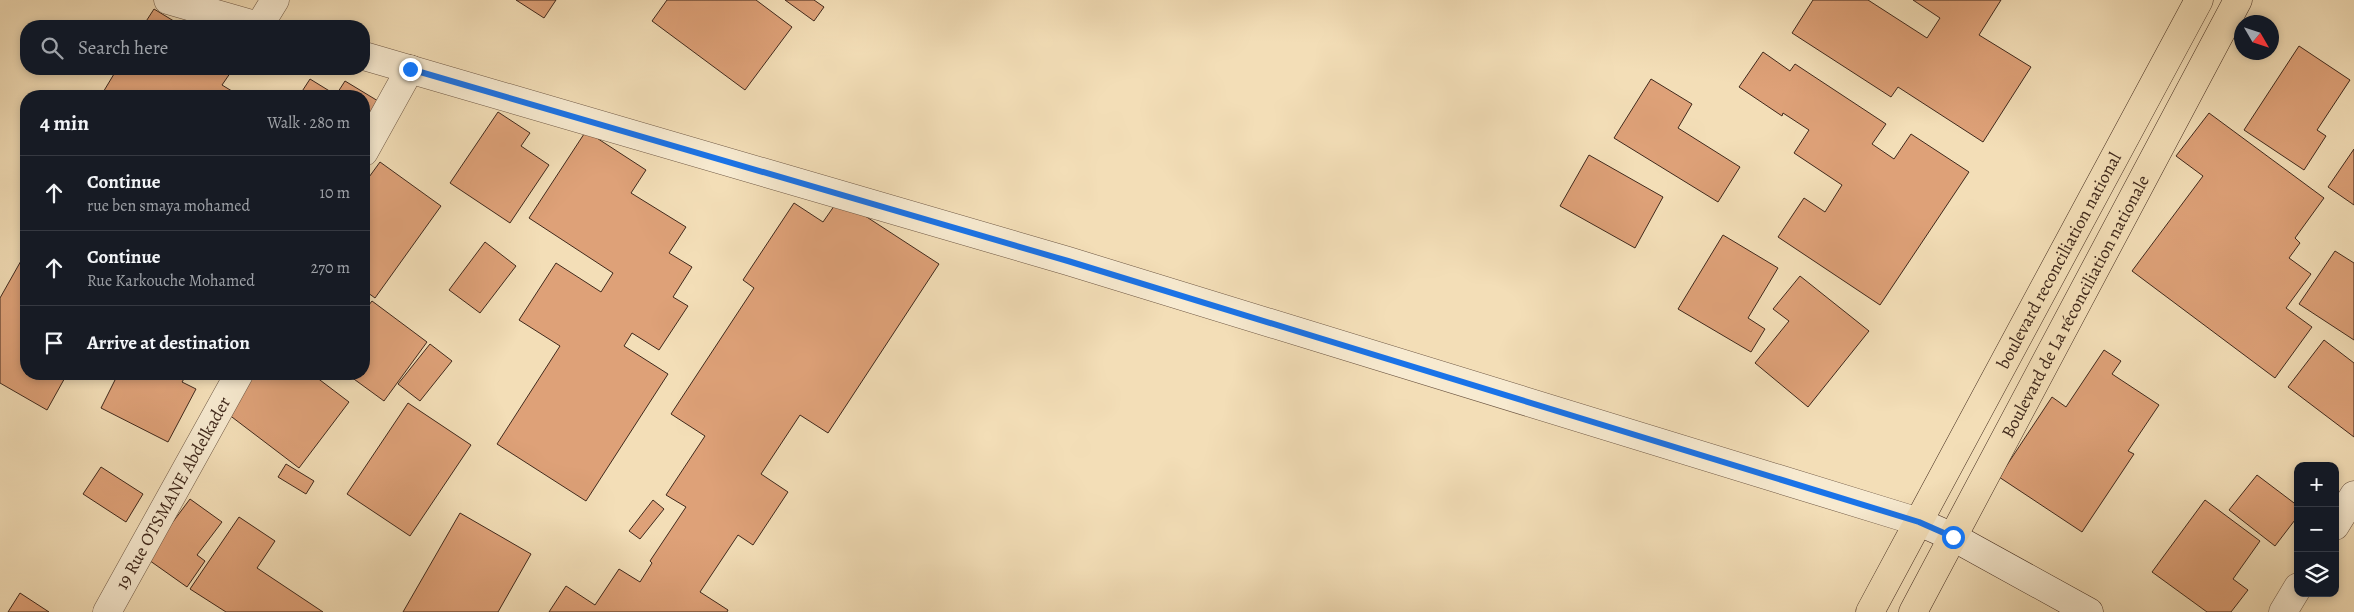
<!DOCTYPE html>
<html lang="en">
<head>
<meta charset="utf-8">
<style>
	:root { --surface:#171b24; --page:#242831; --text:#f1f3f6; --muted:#9ea1a6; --line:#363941 }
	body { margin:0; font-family:Alegreya,serif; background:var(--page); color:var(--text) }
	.controls { position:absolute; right:15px; bottom:15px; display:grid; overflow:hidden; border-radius:10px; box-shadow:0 2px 8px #0003 }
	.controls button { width:45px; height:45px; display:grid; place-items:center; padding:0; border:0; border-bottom:1px solid var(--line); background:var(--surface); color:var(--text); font:25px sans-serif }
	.compass { position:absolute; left:2234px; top:15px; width:45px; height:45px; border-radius:50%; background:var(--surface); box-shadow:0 2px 8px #0003; rotate:129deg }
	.stop { position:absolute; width:15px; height:15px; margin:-11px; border:4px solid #1a73e8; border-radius:50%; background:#fff }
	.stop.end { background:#1a73e8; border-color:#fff; box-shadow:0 1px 5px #0008 }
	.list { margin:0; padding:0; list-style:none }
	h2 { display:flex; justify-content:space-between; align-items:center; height:65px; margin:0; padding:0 20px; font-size:21px }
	h2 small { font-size:16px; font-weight:400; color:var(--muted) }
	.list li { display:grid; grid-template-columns:32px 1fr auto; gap:15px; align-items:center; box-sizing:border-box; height:75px; padding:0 20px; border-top:1px solid var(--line) }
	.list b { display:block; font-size:19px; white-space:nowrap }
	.list p { margin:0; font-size:16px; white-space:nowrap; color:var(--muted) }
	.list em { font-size:16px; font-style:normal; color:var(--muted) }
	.icon { flex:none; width:28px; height:28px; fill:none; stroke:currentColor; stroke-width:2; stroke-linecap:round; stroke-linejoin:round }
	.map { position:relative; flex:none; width:2354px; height:612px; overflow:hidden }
	.search { position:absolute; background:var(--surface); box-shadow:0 2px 8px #0003; left:20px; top:20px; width:350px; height:55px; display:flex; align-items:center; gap:12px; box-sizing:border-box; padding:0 18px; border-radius:20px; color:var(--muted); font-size:19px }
	.panel { position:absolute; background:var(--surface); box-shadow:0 2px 8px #0003; left:20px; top:90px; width:350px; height:290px; border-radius:20px }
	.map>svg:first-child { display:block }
	.building { fill:#dea178; stroke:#40291c }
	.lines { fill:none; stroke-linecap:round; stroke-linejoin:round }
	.street-casing { stroke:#6d5643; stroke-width:29 }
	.secondary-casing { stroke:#40291c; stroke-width:29 }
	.highway-casing { stroke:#40291c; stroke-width:29 }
	.street { stroke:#f7ead0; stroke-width:28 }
	.secondary { stroke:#f7ead0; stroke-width:28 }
	.highway { stroke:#f3deb7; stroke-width:28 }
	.route { stroke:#1a73e8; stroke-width:6 }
	.labels { text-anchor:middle; stroke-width:4; stroke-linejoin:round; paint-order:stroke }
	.street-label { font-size:18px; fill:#40291c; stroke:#f7ead0 }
</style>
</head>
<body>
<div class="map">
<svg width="2354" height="612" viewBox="0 0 2354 612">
	<rect width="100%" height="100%" fill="#f3deb7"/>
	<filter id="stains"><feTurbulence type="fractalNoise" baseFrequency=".004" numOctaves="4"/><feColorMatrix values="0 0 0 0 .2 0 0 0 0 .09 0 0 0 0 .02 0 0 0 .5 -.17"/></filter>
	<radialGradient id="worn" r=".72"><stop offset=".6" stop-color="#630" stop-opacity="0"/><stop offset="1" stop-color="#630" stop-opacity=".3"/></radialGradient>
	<g class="building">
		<polygon points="516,0 556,0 544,18"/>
		<polygon points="667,0 756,0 792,27 745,90 652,21"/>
		<polygon points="785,0 814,0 824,7 814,21"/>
		<polygon points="1813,0 1868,0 1927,38 1940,18 1913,0 2001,0 1979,35 2031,67 1983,142 1898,87 1891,97 1792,33"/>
		<polygon points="154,9 182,26 143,26"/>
		<polygon points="2299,46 2350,80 2317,130 2326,136 2304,170 2244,130"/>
		<polygon points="1763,52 1790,71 1795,64 1886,124 1872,144 1894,159 1911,134 1969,172 1880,305 1778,237 1804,198 1825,212 1842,185 1794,153 1809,130 1783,113 1782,116 1739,87"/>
		<polygon points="117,69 233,69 222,85 240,96 105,96 102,94"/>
		<polygon points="310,79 336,95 345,81 383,104 364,136 364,96 299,96"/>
		<polygon points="1651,79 1692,104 1678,128 1740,167 1718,202 1614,138"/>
		<polygon points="498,112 530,133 521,146 549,165 510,223 450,183"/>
		<polygon points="2209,113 2324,198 2295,238 2300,243 2289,258 2311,274 2286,308 2312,327 2275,378 2132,271 2203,176 2176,156"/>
		<polygon points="586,131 646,170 631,193 686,227 669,253 692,267 673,297 688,306 659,350 632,333 624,346 668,374 586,501 497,444 560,346 519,320 556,263 601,292 613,273 529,218"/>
		<polygon points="2354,149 2354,205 2328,187"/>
		<polygon points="1589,155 1663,197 1635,248 1560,206"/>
		<polygon points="380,162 441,206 375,298 364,290 364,184"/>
		<polygon points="839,199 939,264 828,433 800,415 761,474 788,492 753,545 738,535 700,592 728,610 727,612 549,612 566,586 595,605 619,569 640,582 652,563 650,561 686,507 666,495 705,436 671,414 754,288 743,280 794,203 823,222"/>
		<polygon points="1723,235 1778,268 1748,318 1765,329 1751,352 1678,309"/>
		<polygon points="485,242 516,266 480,313 449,290"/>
		<polygon points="2335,251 2354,263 2354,340 2299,304"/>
		<polygon points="26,252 26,374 67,374 47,410 0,383 0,298"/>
		<polygon points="1800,276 1869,331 1808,407 1755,363 1789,321 1773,309"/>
		<polygon points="372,301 427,342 384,401 347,374 364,374 364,311"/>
		<polygon points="2324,340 2354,363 2354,437 2288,387"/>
		<polygon points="430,344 452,361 420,401 398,384"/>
		<polygon points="2104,350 2121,361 2112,374 2159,405 2128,451 2134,454 2082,532 1999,477 2052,397 2066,407"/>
		<polygon points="118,374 187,374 182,382 196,389 168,442 101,408"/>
		<polygon points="252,374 312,374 349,402 299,468 224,411"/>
		<polygon points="408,403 471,445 410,536 347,494"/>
		<polygon points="286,464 314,481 306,494 278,477"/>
		<polygon points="101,467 143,494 126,522 83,494"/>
		<polygon points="2257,475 2298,506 2298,516 2275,546 2229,510"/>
		<polygon points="190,499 222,522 197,555 205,561 187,587 146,558"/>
		<polygon points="653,500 664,509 640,539 629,531"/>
		<polygon points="2205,500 2260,541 2233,579 2248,590 2231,612 2207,612 2152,572"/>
		<polygon points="460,513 531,554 498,612 403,612"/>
		<polygon points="239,517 275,541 257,568 323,612 226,612 190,589"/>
		<polygon points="20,593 49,612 8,612"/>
	</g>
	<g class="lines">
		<defs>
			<g id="street">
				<polyline points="168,0 258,26"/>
				<polyline points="259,26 275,0"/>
				<polyline points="364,56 1068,261 1919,522"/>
				<polyline points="364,152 410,69"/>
				<polyline points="2335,526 2354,495"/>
				<path id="s1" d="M107,612L239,374"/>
				<polyline points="2283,612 2298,587"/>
			</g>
			<polyline id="secondary" points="1919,522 1953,537 2089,612"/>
			<g id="highway">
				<path id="s2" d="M1870,612L2199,0"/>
				<path id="s3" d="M1913,612L2238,0"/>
			</g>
		</defs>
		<use href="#street" class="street-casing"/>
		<use href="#secondary" class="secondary-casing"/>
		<use href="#highway" class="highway-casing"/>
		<use href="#street" class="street"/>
		<use href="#secondary" class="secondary"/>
		<use href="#highway" class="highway"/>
	</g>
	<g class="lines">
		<polyline class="route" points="410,69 1068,261 1919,522 1953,537"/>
	</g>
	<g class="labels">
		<g class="street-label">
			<text dy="6" stroke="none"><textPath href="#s2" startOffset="399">boulevard reconciliation national</textPath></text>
			<text dy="6" stroke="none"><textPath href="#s3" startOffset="346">Boulevard de La réconciliation nationale</textPath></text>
			<text dy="6" stroke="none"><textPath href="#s1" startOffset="136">19 Rue OTSMANE Abdelkader</textPath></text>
		</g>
	</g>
	<rect width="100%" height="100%" filter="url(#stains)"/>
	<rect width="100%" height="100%" fill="url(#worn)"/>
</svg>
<div class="controls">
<button>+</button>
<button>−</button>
<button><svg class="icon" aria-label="layers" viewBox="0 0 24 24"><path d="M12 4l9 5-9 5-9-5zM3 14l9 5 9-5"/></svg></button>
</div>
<svg class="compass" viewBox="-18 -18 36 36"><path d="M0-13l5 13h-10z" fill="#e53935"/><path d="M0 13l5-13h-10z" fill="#9ea1a6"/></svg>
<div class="stop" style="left:1953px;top:537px"></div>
<div class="stop end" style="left:410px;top:69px"></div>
<div class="search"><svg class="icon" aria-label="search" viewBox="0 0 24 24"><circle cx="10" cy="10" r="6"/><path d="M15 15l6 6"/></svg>Search here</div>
<section class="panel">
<h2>4 min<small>Walk · 280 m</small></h2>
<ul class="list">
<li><svg class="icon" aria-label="ahead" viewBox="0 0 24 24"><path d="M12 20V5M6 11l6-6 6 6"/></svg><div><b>Continue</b><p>rue ben smaya mohamed</p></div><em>10 m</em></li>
<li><svg class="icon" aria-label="ahead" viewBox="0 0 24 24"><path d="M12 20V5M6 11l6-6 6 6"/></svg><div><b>Continue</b><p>Rue Karkouche Mohamed</p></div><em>270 m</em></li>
<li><svg class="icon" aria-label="arrive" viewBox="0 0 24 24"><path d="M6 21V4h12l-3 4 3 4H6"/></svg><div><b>Arrive at destination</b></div></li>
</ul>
</section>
</div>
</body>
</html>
